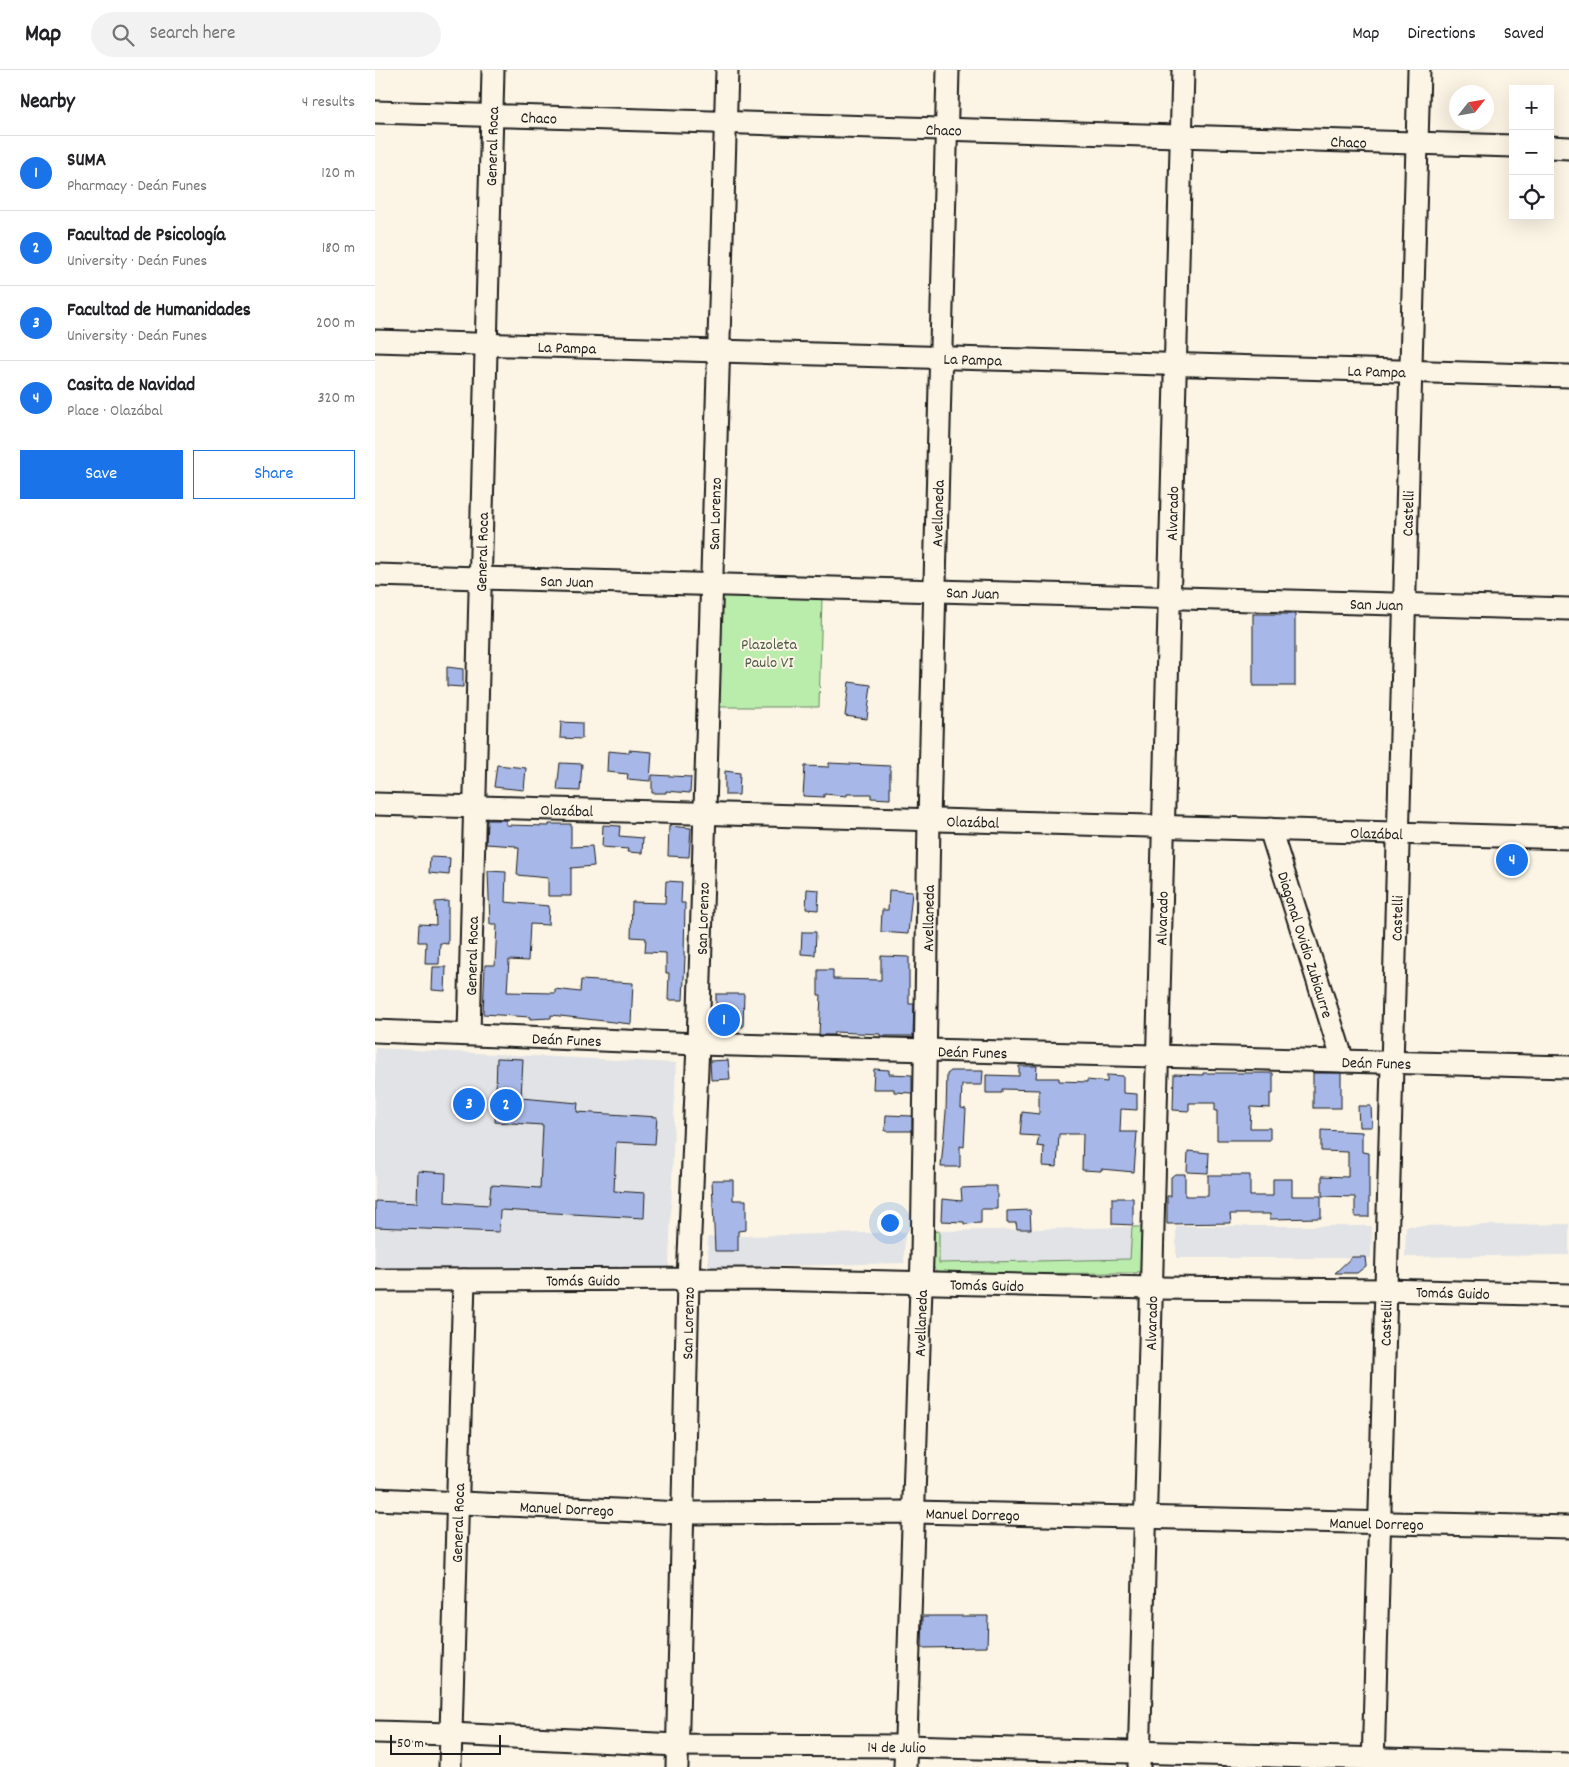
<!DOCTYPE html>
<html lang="en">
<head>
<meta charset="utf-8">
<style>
	:root { --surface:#fff; --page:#f2f2f2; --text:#202124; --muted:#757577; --line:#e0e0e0; --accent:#1a73e8 }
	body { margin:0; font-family:Dekko,sans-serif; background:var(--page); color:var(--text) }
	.controls { position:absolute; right:15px; top:15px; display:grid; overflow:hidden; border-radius:0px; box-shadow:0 5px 20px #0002 }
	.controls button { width:45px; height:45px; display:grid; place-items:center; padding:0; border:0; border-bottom:1px solid var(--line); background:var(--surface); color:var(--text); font:25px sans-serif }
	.compass { position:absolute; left:1074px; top:15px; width:45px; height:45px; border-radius:50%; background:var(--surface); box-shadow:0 5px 20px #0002; rotate:59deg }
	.scale { position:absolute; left:15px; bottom:12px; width:111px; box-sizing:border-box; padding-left:5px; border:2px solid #1c1c1c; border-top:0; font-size:14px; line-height:18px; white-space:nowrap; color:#1c1c1c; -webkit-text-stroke:4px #fcf5e5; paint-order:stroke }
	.you { position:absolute; left:514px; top:1152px; width:18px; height:18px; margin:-12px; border:4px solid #fff; border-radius:50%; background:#1a73e8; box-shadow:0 0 0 8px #1a73e833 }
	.badge { display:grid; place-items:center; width:32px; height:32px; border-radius:50%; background:var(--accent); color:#fff; font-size:16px; font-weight:700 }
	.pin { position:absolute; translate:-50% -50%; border:2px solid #fff; box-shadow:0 1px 5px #0006 }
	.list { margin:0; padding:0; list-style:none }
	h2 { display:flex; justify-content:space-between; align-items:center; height:65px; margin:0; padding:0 20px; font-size:21px }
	h2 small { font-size:16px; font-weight:400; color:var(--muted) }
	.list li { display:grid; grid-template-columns:32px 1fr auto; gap:15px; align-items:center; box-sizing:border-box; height:75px; padding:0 20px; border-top:1px solid var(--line) }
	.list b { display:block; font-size:19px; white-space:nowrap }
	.list p { margin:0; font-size:16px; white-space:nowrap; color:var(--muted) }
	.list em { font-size:16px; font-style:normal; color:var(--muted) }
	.actions { display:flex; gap:10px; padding:15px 20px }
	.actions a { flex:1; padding:11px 0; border:1px solid var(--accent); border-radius:0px; text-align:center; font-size:18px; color:var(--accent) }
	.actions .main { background:var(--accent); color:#fff }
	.icon { flex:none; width:28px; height:28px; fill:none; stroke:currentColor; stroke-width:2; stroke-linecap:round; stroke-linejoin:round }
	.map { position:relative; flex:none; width:1194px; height:1697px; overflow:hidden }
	header { display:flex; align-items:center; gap:30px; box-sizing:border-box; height:70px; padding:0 25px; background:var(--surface); border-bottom:1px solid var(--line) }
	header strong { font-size:24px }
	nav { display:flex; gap:28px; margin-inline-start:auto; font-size:18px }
	.search { width:350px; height:45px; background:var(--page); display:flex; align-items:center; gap:12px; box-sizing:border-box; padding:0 18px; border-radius:28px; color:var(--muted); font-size:19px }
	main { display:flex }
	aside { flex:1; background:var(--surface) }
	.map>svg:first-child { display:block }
	.built { fill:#e2e3e6 }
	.green { fill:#baecac; stroke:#6b8464 }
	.building { fill:#a7b8e8; stroke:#1c1c1c }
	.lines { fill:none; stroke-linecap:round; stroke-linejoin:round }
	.minor-casing { stroke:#1c1c1c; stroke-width:25 }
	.minor { stroke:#fcf5e5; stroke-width:21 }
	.labels { text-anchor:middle; stroke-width:4; stroke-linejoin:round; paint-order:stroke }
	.street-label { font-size:16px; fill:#1c1c1c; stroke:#fcf5e5 }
	.park-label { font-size:16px; fill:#4b5a47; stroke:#fcf5e5 }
</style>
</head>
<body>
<header>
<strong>Map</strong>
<div class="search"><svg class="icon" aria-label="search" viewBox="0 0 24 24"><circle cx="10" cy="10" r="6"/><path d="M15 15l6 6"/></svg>Search here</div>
<nav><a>Map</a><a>Directions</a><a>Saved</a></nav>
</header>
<main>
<aside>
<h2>Nearby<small>4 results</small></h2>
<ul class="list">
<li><span class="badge">1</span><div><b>SUMA</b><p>Pharmacy · Deán Funes</p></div><em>120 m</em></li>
<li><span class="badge">2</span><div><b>Facultad de Psicología</b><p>University · Deán Funes</p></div><em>180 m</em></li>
<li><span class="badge">3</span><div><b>Facultad de Humanidades</b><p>University · Deán Funes</p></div><em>200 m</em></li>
<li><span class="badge">4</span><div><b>Casita de Navidad</b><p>Place · Olazábal</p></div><em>320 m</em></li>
</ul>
<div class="actions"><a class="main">Save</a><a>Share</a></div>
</aside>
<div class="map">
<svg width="1194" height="1697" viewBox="0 0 1194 1697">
	<rect width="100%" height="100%" fill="#fcf5e5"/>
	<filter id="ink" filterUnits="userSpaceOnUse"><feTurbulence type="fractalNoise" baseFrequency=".02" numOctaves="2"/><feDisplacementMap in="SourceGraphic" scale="10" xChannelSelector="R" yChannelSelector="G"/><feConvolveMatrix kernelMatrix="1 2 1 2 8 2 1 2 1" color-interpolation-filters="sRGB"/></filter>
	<g filter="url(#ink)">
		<g class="built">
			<polygon points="0,978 301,993 294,1199 0,1201"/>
			<polygon points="1194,1154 1194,1185 1030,1187 1031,1156"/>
			<polygon points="801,1156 997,1156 996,1188 801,1188"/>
			<polygon points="757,1157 756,1189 564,1193 564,1161"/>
			<polygon points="530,1162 529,1193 333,1198 333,1167"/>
		</g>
		<g class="green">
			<polygon points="345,525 447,528 444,637 342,637"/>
			<path d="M757,1157H769L767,1200L761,1203L567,1204C551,1199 556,1175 555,1162L564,1161V1193L755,1189Z"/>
		</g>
		<g class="building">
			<rect x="878" y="544" width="42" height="72"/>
			<polygon points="72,597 88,599 88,617 72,616"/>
			<polygon points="474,612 496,615 492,649 470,646"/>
			<polygon points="186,652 207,653 207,669 185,668"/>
			<polygon points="254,680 277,682 275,711 252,709 253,704 232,702 233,681 254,683"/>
			<polygon points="185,693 207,694 205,721 182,720"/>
			<polygon points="454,693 515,696 515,729 496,728 496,724 472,724 472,726 449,724 449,727 428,726 430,696 454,697"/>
			<polygon points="122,695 151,698 149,720 119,717"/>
			<polygon points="350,701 365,703 364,725 350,725"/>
			<polygon points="277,705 316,707 315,723 291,721 291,723 277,723"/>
			<polygon points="112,750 131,750 131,755 174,756 174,754 196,754 196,777 217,776 219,796 196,798 196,826 173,826 173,808 142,805 144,778 141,778 141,776 111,774"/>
			<polygon points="228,755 245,756 244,766 268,768 267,783 252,782 253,779 227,777"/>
			<polygon points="294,756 316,758 314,787 293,786"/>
			<polygon points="55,787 75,788 74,805 54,803"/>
			<polygon points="113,801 131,802 130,832 174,836 173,855 155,854 153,891 134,890 132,922 180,923 180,919 205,922 206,910 258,913 256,954 176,945 176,948 155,949 155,947 108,944 110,895 120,895 122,854 115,854"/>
			<polygon points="291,811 307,812 306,833 310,833 309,886 310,886 308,930 293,930 294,903 291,903 291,883 270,882 271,868 256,867 257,832 290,833"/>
			<polygon points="432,819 444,820 443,840 431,839"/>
			<polygon points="514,820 537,822 533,864 506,862 507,840 513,840"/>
			<polygon points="73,831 73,874 65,873 64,894 50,894 51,872 43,872 44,854 61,855 60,832"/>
			<polygon points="427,862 441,862 440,885 426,884"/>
			<polygon points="506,886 534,887 534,934 539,934 538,966 505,966 505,964 459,962 459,965 444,965 446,925 443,925 443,900 458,900 458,909 506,910"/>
			<polygon points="58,897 71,897 70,921 57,920"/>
			<polygon points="341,924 369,924 368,957 341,956"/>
			<polygon points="122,988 148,989 146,1028 203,1033 202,1042 282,1047 280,1074 241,1072 239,1121 270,1123 269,1148 125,1140 124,1162 0,1157 0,1131 42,1133 43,1101 71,1103 70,1132 114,1135 116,1115 165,1118 168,1055 120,1052"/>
			<polygon points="353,990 355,1009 336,1010 335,991"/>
			<polygon points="644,996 662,996 661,1008 684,1008 684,1011 712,1012 712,1010 732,1012 732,1005 748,1006 748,1023 762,1024 762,1040 746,1039 745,1062 762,1062 759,1102 726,1099 726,1101 707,1100 708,1064 684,1064 682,1097 668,1096 669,1077 662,1076 664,1066 645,1065 647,1042 664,1044 664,1020 627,1019 627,1023 611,1023 611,1005 644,1006"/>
			<polygon points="499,999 514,1000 514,1004 537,1005 537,1023 519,1022 519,1019 498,1019"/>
			<polygon points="576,1001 608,1001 607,1015 587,1015 586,1038 591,1039 589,1077 585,1076 585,1097 566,1097 571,1042 572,1004"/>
			<polygon points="828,1003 898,1003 898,1024 895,1024 895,1038 876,1037 875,1058 895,1058 895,1070 842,1070 842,1041 840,1041 840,1033 814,1033 814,1041 798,1040 799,1004 828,1005"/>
			<rect x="938" y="1003" width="28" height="35"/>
			<polygon points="983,1036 996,1036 997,1057 984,1057"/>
			<polygon points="511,1045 537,1046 537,1061 510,1061"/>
			<polygon points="946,1060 987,1062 987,1082 994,1083 994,1147 980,1147 980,1127 947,1126 947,1106 973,1107 973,1082 946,1081"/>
			<polygon points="813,1081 834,1083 833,1103 812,1102"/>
			<polygon points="800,1104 810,1104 810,1126 833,1126 833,1105 875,1105 875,1126 898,1126 898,1109 917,1109 917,1126 946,1126 946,1148 895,1149 895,1144 855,1144 856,1153 792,1154 792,1126 796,1126 796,1107"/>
			<polygon points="337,1110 358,1110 358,1130 371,1130 371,1160 363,1161 363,1181 340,1181"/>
			<polygon points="610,1116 622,1116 622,1139 606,1139 606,1153 589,1154 589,1152 566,1151 567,1129 587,1131 586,1118 610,1117"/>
			<polygon points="737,1128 758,1128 758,1155 737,1154"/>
			<polygon points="655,1140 656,1159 642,1159 641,1153 632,1153 632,1141"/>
			<polygon points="977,1187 990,1187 991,1196 982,1203 960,1203"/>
			<polygon points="548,1546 613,1546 612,1577 547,1578"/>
		</g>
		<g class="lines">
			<defs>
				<g id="minor">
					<path id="s1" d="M0,42L1138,76"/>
					<polyline points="1175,77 1194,78"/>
					<path id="s2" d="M0,271L1194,306"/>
					<path id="s3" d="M0,505L1194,539"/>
					<path id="s4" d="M0,734L1194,768"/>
					<path id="s5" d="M895,759L968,991"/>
					<path id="s6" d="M0,961L323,974L1194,997"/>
					<path id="s7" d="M94,964L118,0"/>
					<path id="s8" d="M0,1210L385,1209L777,1218L1010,1220L1194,1225"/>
					<path id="s9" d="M0,1429L307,1443L539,1442L1194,1457"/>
					<path id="s10" d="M0,1662L76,1664L302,1675L531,1676L1194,1694"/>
					<path id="s11" d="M75,1697L89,1210"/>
					<path id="s12" d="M302,1697L313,1210L323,974L352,0"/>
					<path id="s13" d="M530,1697L547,1187L554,750L573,0"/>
					<path id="s14" d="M764,1697L808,0"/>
					<path id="s15" d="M998,1697L1044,0"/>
				</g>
			</defs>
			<use href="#minor" class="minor-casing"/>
			<use href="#minor" class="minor"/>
		</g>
	</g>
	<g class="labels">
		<g class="street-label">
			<text dy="6" stroke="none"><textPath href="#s1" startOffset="164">Chaco</textPath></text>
			<text dy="6" stroke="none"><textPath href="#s1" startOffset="569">Chaco</textPath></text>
			<text dy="6" stroke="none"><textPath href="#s1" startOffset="974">Chaco</textPath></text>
			<text dy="6" stroke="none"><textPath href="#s7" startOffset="888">General Roca</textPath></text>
			<text dy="6" stroke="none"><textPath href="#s2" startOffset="192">La Pampa</textPath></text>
			<text dy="6" stroke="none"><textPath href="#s2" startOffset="598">La Pampa</textPath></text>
			<text dy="6" stroke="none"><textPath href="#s2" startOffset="1002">La Pampa</textPath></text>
			<text dy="6" stroke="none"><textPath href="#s12" startOffset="1254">San Lorenzo</textPath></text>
			<text dy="6" stroke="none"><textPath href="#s13" startOffset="1254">Avellaneda</textPath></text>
			<text dy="6" stroke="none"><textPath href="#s14" startOffset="1254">Alvarado</textPath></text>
			<text dy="6" stroke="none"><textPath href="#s15" startOffset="1254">Castelli</textPath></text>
			<text dy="6" stroke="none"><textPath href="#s7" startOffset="482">General Roca</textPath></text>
			<text dy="6" stroke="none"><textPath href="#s3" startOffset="192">San Juan</textPath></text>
			<text dy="6" stroke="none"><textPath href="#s3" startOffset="598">San Juan</textPath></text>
			<text dy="6" stroke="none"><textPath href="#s3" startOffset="1002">San Juan</textPath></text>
			<text dy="6" stroke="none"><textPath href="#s4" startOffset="192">Olazábal</textPath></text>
			<text dy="6" stroke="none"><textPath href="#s4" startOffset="598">Olazábal</textPath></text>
			<text dy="6" stroke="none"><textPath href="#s4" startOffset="1002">Olazábal</textPath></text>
			<text dy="6" stroke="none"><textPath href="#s14" startOffset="849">Alvarado</textPath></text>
			<text dy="6" stroke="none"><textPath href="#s12" startOffset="849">San Lorenzo</textPath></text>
			<text dy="6" stroke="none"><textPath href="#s13" startOffset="849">Avellaneda</textPath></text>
			<text dy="6" stroke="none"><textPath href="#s15" startOffset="849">Castelli</textPath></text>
			<text dy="6" stroke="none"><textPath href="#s5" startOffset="121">Diagonal Ovidio Zubiaurre</textPath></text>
			<text dy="6" stroke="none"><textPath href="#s7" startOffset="78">General Roca</textPath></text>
			<text dy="6" stroke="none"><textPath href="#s6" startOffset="192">Deán Funes</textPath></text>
			<text dy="6" stroke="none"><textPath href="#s6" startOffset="598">Deán Funes</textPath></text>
			<text dy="6" stroke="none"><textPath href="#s6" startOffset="1002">Deán Funes</textPath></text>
			<text dy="6" stroke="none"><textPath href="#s8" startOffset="208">Tomás Guido</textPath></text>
			<text dy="6" stroke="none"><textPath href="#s8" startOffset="612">Tomás Guido</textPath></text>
			<text dy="6" stroke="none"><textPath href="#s8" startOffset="1078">Tomás Guido</textPath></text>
			<text dy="6" stroke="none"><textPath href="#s12" startOffset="444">San Lorenzo</textPath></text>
			<text dy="6" stroke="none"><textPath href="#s13" startOffset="444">Avellaneda</textPath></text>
			<text dy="6" stroke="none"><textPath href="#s14" startOffset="444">Alvarado</textPath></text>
			<text dy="6" stroke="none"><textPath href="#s15" startOffset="444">Castelli</textPath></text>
			<text dy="6" stroke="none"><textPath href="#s9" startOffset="192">Manuel Dorrego</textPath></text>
			<text dy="6" stroke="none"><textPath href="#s9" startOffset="598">Manuel Dorrego</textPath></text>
			<text dy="6" stroke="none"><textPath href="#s11" startOffset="244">General Roca</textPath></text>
			<text dy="6" stroke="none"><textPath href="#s9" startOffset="1002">Manuel Dorrego</textPath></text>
			<text dy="6" stroke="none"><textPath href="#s10" startOffset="522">14 de Julio</textPath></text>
		</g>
		<g class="park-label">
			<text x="394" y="579">Plazoleta<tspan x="394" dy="18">Paulo VI</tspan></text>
		</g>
	</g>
</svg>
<div class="controls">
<button>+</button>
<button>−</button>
<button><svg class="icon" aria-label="locate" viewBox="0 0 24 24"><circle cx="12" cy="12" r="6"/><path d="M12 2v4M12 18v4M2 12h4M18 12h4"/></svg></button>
</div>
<svg class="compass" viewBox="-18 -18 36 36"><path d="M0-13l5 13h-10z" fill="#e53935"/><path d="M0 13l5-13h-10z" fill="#757577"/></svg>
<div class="scale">50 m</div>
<div class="you"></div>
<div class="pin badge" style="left:349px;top:950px">1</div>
<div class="pin badge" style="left:131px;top:1035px">2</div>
<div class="pin badge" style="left:94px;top:1034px">3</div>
<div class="pin badge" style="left:1137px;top:790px">4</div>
</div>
</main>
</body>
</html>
